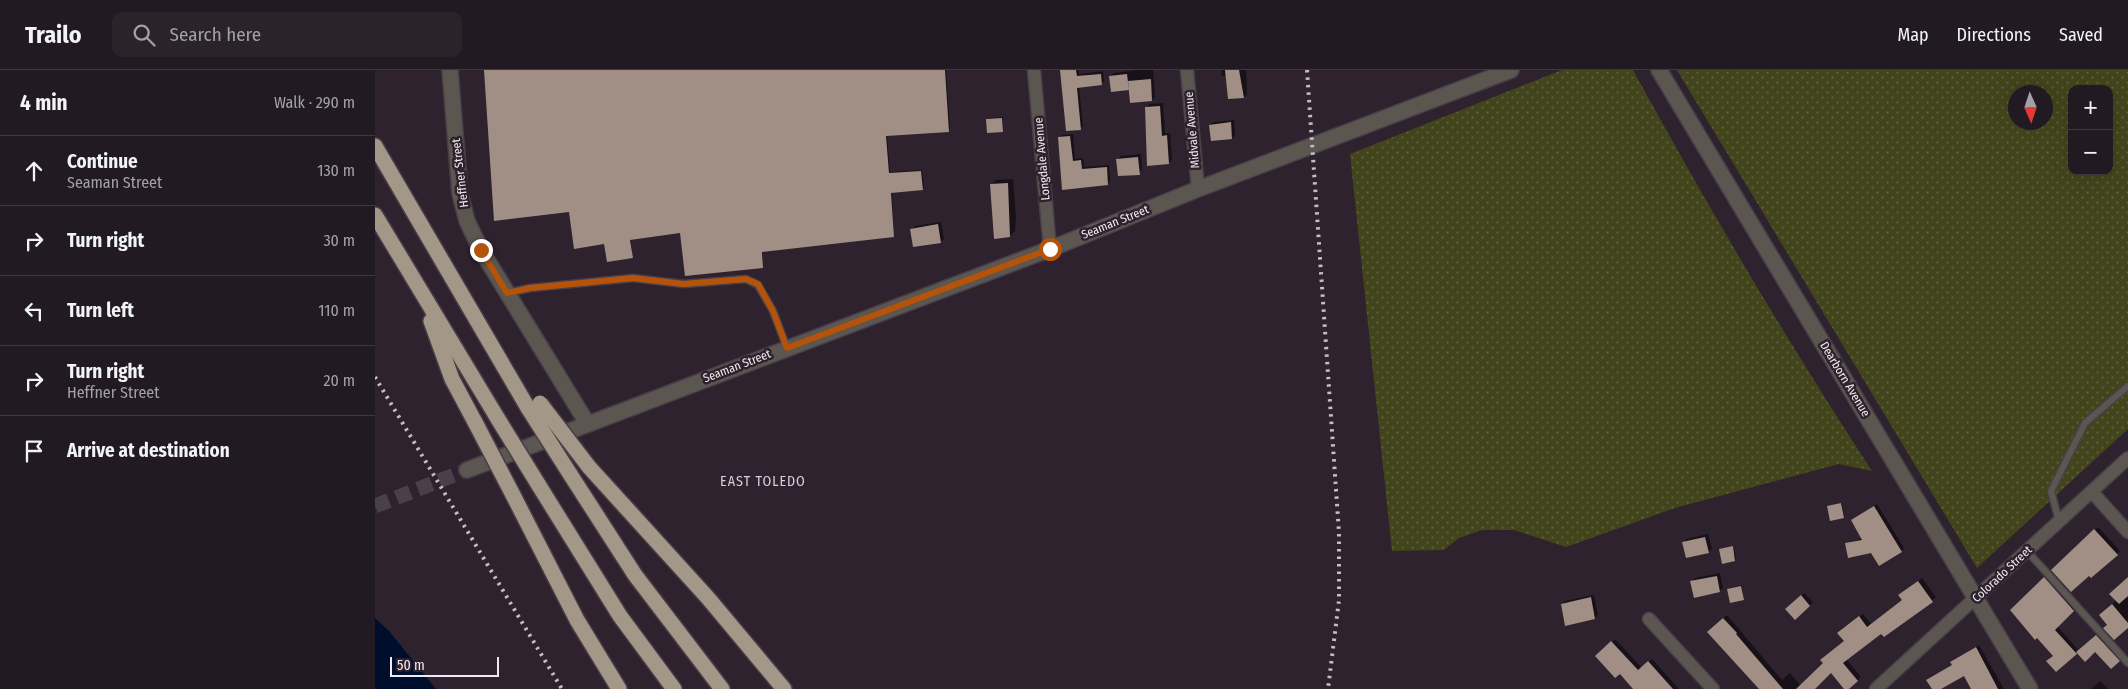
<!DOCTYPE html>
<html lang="en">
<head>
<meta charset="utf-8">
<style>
	:root { --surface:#221a22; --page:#2a232a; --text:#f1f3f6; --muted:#a2a1a5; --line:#3f3840 }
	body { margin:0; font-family:"Fira Sans Condensed",sans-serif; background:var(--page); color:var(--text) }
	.controls { position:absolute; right:15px; top:15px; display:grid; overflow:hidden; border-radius:10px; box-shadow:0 5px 20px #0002 }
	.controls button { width:45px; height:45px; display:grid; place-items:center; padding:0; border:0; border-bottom:1px solid var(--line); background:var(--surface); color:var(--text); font:25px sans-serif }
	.compass { position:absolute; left:1633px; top:15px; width:45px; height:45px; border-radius:50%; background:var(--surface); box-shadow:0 5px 20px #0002; rotate:177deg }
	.scale { position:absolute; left:15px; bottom:12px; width:109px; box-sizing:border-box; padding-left:5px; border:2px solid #f1e9f0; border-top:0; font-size:14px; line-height:18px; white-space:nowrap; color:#f1e9f0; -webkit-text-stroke:4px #2d222d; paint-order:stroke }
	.stop { position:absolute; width:15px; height:15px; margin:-11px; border:4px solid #b45309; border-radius:50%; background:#fff }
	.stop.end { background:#b45309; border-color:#fff; box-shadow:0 1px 5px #0008 }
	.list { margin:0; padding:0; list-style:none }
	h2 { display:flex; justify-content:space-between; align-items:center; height:65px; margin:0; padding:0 20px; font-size:21px }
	h2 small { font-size:16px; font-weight:400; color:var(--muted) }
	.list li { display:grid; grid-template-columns:32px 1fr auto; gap:15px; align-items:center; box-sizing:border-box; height:70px; padding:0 20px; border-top:1px solid var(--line) }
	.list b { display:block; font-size:19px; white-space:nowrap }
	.list p { margin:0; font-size:16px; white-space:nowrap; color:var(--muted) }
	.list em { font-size:16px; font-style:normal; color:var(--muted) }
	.icon { flex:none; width:28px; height:28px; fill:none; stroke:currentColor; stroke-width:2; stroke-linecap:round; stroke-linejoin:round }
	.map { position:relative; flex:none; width:1753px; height:619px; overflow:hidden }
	header { display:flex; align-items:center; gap:30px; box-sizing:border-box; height:70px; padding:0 25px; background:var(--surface); border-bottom:1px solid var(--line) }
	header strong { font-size:24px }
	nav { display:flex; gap:28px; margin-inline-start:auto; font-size:18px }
	.search { width:350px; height:45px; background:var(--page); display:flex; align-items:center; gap:12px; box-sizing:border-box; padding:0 18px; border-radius:10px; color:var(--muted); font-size:19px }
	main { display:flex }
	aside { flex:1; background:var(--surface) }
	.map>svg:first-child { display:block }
	.grass { fill:url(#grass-dots); fill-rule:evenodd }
	.water { fill:#000e2d }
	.shadow { fill:#0007 }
	.building { fill:#a18f86 }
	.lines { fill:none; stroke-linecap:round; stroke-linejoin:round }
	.tertiary-tunnel { stroke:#4a404a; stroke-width:15; stroke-dasharray:15 8; stroke-linecap:butt }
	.service-casing { stroke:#483e48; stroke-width:9 }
	.minor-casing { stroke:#483e48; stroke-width:15 }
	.tertiary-casing { stroke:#483e48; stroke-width:18 }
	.motorway-casing { stroke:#483e48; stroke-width:18 }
	.service { stroke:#5b5650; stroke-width:6 }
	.minor { stroke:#5b5650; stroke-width:12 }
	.tertiary { stroke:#5b5650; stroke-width:15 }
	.motorway { stroke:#a39788; stroke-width:15 }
	.rail { stroke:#c5bcc4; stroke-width:4; stroke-dasharray:2.5 5; stroke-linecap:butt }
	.motorway-bridge-casing { stroke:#483e48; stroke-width:18; stroke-linecap:butt }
	.motorway-bridge { stroke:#a39788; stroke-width:15 }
	.route { stroke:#b45309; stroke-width:6 }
	.labels { text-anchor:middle; stroke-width:5; stroke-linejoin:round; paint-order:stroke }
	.street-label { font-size:12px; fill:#f1e9f0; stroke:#2d222d }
	.neighbourhood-label { font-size:14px; letter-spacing:1px; fill:#dbccdb; stroke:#2d222d }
</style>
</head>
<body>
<header>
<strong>Trailo</strong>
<div class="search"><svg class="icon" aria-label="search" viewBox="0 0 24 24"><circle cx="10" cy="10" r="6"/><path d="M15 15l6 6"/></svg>Search here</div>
<nav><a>Map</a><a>Directions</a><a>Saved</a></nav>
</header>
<main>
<aside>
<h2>4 min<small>Walk · 290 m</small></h2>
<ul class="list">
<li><svg class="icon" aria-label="ahead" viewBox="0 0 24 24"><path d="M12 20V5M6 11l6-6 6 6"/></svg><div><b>Continue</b><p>Seaman Street</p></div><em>130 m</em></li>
<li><svg class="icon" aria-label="right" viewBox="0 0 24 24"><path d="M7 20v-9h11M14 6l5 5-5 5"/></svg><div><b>Turn right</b></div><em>30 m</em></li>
<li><svg class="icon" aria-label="left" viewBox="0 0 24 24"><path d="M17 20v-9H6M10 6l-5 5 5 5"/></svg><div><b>Turn left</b></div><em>110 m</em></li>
<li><svg class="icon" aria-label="right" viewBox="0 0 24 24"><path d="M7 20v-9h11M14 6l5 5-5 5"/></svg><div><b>Turn right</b><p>Heffner Street</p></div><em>20 m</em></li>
<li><svg class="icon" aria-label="arrive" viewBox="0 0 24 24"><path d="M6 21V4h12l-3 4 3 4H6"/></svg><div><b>Arrive at destination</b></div></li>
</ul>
</aside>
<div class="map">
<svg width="1753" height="619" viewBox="0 0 1753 619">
	<defs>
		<pattern id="grass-dots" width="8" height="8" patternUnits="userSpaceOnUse" patternTransform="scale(1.25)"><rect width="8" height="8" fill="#42451c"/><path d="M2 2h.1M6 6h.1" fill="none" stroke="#5e603d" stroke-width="1.8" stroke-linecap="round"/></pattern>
	</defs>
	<rect width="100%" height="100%" fill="#2d222d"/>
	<g class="grass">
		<path d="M1187,0H1258C1333,137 1412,271 1497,401L1464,394L1300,438L1191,477L1139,460H1107L1084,468L1069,480L1017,481L975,84Z"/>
		<path d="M1302,0H1753V359L1602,498ZM1697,19H1734V101H1697ZM1640,22H1670V52H1640Z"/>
	</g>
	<polygon class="water" points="0,548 14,561 61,619 0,619"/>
	<g class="shadow">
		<polygon points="110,0 571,0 575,59 512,65 515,102 547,100 549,118 517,122 519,166 388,180 388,197 306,161 256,169 257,187 230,172 195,141"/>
		<polygon points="686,0 704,0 704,4 728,1 729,11 726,14 704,16 708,56 705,59"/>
		<polygon points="762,0 778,0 780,27 777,30 735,6 739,3"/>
		<polygon points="846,0 871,0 872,24 869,27 854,28 852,6 847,6"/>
		<polygon points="788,33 790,63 795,63 797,90 794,93 771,37 775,34"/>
		<polygon points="628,47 628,61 612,50 614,48"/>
		<polygon points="859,50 860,65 857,68 835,55 839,52"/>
		<polygon points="698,64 700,89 708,88 709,97 734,95 735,111 733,114 688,119 684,68 687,65"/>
		<polygon points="766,84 767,100 764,103 743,89 746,86"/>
		<polygon points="638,109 641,147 640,161 635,166 616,115 621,110"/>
		<polygon points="566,152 569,169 565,172 537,159 540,156"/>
		<polygon points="1467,433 1469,446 1468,447 1453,436"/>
		<polygon points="1502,434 1529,478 1526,481 1496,482 1471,474 1488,468 1478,450"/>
		<polygon points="1723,457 1745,481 1717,507 1715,504 1677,500"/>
		<polygon points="1333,464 1337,479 1333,482 1308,472 1312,469"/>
		<polygon points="1359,476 1361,489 1360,490 1345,480"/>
		<polygon points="1345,503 1348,518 1344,521 1317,512 1320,508"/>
		<polygon points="1672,506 1701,537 1682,556 1704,581 1724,563 1746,588 1736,597 1721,580 1703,582 1682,601 1679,586 1637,540"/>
		<polygon points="1547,508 1561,527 1509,566 1506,562 1471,589 1486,607 1472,619 1456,602 1438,619 1386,619 1334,562 1352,545 1407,610 1415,603 1426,616 1470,571 1467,559 1488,544 1496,554 1528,530 1528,522"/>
		<polygon points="1753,508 1753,556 1733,555 1728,542 1742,530"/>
		<polygon points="1367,515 1368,529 1354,519 1355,518"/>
		<polygon points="1429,523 1438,532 1434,536 1415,536"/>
		<polygon points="1219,525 1223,545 1220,548 1187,534 1190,531"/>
		<polygon points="1240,569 1267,598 1277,589 1304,619 1260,619 1245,602 1221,586"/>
		<polygon points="1604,575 1629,619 1597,619 1589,605 1563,619 1558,619 1553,610 1556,607 1578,595 1576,592 1580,589"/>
		<polygon points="1725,611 1733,619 1716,619"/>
	</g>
	<g class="building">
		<polygon points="109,0 570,0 574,62 511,66 514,103 546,101 548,120 516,123 519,167 387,182 388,198 310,206 305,163 255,170 258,188 232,192 229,174 199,179 194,142 119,151"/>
		<polygon points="685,0 701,0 702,6 726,4 727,15 702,18 706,60 691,61"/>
		<polygon points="850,0 864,0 869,28 853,29"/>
		<polygon points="752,4 754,20 736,22 734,6"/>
		<polygon points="776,9 777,31 755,33 753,11"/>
		<polygon points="785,36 787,66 792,65 794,94 772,96 770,37"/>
		<polygon points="627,48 628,62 612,63 611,49"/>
		<polygon points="856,52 857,69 836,71 834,55"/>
		<polygon points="695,66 698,91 706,90 707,99 732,97 733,115 687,120 683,67"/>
		<polygon points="763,87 765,105 743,106 741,89"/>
		<polygon points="633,113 635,167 619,169 615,114"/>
		<polygon points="563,154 566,173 538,177 535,159"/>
		<polygon points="1466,433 1469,448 1455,451 1452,436"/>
		<polygon points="1499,436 1527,482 1504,496 1496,483 1473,488 1470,473 1487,470 1476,450"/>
		<polygon points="1719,459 1743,485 1716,508 1714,506 1696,522 1676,500"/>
		<polygon points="1330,467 1334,483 1311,488 1307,472"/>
		<polygon points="1358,476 1360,491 1347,494 1344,479"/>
		<polygon points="1342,506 1345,522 1319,528 1315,511"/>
		<polygon points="1669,507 1699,541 1680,560 1702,584 1681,602 1671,591 1678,586 1662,568 1660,570 1635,540"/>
		<polygon points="1753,507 1753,526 1744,534 1734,524"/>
		<polygon points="1543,511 1558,532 1509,567 1506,564 1468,593 1483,611 1474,619 1469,619 1456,603 1440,619 1421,619 1448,593 1445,590 1469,571 1462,563 1484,546 1492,557 1527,530 1523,525"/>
		<polygon points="1366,516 1369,530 1355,533 1352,519"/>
		<polygon points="1426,525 1435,536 1420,550 1410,539"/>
		<polygon points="1216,527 1220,549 1190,556 1186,534"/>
		<polygon points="1737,534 1753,553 1753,558 1739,570 1728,558 1732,555 1724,545"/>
		<polygon points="1348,548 1362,563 1361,564 1408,619 1384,619 1332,562"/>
		<polygon points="1721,565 1745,591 1736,599 1720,582 1710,592 1701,582"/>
		<polygon points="1236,571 1263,600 1273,591 1298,619 1258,619 1245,604 1240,608 1220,586"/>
		<polygon points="1601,577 1623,619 1596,619 1589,606 1566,619 1557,619 1551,610 1577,595 1575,592"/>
	</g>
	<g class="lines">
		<polyline class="tertiary-tunnel" points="0,436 92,400"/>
		<defs>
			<g id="service">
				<polyline points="132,223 155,218 258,208 309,214 371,209 383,215 398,241 412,278"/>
				<polyline points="1684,451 1676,421 1710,353 1753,316"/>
				<polyline points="1652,481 1753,593"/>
			</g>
			<g id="minor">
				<polyline points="659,0 675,179"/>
				<polyline points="812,0 823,119"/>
				<polyline points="1717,422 1753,462"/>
				<polyline points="1274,549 1338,619"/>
				<polyline points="1501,619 1753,388"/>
			</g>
			<g id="tertiary">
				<polyline points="75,0 85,124 92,151 106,180 212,353"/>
				<polyline points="1284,0 1655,619"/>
				<polyline points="92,400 675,179 823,119 1136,0"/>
			</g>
			<g id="motorway">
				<polyline points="0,76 153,338"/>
				<polyline points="0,145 123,349"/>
				<polyline points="56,251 77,309 101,354"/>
				<polyline points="214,397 333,528 409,619"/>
				<polyline points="195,404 260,505 347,619"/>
				<polyline points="163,414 245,546 299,619"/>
				<polyline points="138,425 202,550 244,619"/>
			</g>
		</defs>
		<use href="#service" class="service-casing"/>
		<use href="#minor" class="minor-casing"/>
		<use href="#tertiary" class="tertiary-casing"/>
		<use href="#motorway" class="motorway-casing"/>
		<use href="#service" class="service"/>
		<use href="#minor" class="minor"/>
		<use href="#tertiary" class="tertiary"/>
		<use href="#motorway" class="motorway"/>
		<g class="rail">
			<polyline points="932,0 964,463 964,530 953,619"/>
			<polyline points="0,307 187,619"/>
		</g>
		<defs>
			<g id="motorway-bridge">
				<polyline points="165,333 214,397"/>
				<polyline points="153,338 195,404"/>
				<polyline points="123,349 163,414"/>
				<polyline points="101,354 138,425"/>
			</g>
		</defs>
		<use href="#motorway-bridge" class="motorway-bridge-casing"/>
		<use href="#motorway-bridge" class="motorway-bridge"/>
	</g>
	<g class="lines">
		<polyline class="route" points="106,180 132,223 155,218 258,208 308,214 371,209 383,214 398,241 412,278 675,179"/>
	</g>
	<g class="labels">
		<g class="street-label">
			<text transform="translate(817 60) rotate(-95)" y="4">Midvale Avenue</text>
			<text transform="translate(667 89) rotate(-95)" y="4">Longdale Avenue</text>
			<text transform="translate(85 103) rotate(-97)" y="4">Heffner Street</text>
			<text transform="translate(740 152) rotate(-22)" y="4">Seaman Street</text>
			<text transform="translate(362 296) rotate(-21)" y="4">Seaman Street</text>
			<text transform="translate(1470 309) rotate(59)" y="4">Dearborn Avenue</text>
			<text transform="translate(1627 504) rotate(-43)" y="4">Colorado Street</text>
		</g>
		<g class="neighbourhood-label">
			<text x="388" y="416">EAST TOLEDO</text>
		</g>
	</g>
</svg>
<div class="controls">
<button>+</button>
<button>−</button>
</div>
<svg class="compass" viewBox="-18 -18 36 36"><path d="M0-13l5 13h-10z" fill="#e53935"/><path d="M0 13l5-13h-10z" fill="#a2a1a5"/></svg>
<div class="scale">50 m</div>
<div class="stop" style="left:675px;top:179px"></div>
<div class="stop end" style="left:106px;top:180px"></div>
</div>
</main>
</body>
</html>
